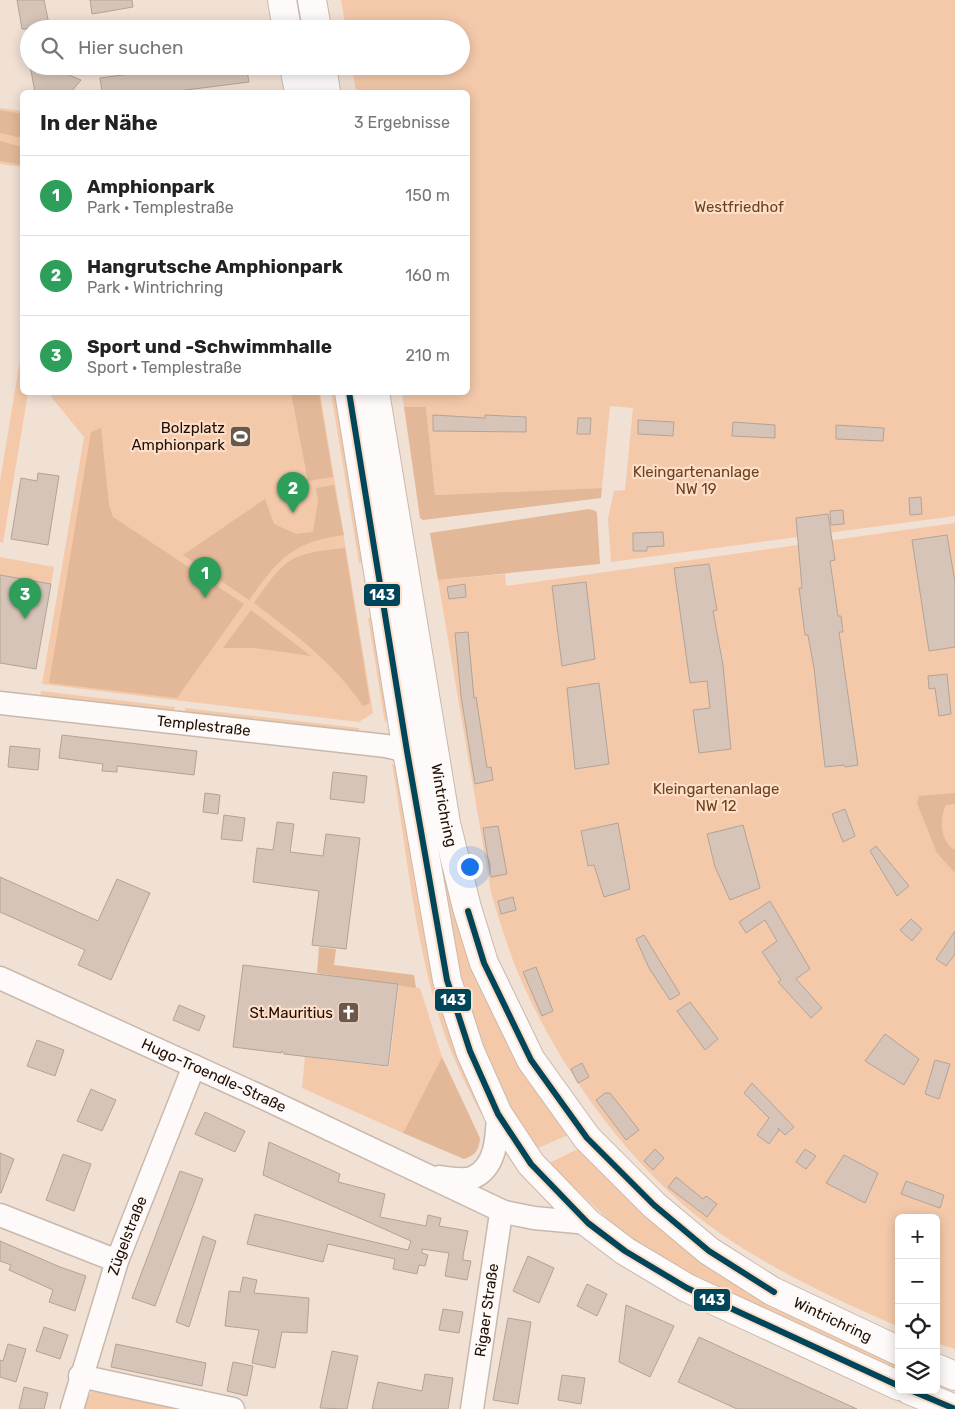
<!DOCTYPE html>
<html lang="de">
<head>
<meta charset="utf-8">
<style>
	:root { --surface:#fff; --page:#f2f2f2; --text:#222; --muted:#767676; --line:#e0e0e0; --accent:#7c3aed }
	body { margin:0; font-family:Rubik,sans-serif; background:var(--page); color:var(--text) }
	.controls { position:absolute; right:15px; bottom:15px; display:grid; overflow:hidden; border-radius:8px; box-shadow:0 2px 12px #0003 }
	.controls button { width:45px; height:45px; display:grid; place-items:center; padding:0; border:0; border-bottom:1px solid var(--line); background:var(--surface); color:var(--text); font:25px sans-serif }
	.you { position:absolute; left:469px; top:866px; width:18px; height:18px; margin:-12px; border:4px solid #fff; border-radius:50%; background:#1a73e8; box-shadow:0 0 0 8px #1a73e833 }
	.badge { display:grid; place-items:center; width:32px; height:32px; border-radius:50%; background:var(--accent); color:#fff; font-size:16px; font-weight:700 }
	.pin { position:absolute; translate:-50% -41px; filter:drop-shadow(0 1px 2px #0008) }
	.pin::after { content:''; position:absolute; top:26px; width:18px; height:15px; background:inherit; clip-path:polygon(0 0,100% 0,50% 100%) }
	.list { margin:0; padding:0; list-style:none }
	h2 { display:flex; justify-content:space-between; align-items:center; height:65px; margin:0; padding:0 20px; font-size:21px }
	h2 small { font-size:16px; font-weight:400; color:var(--muted) }
	.list li { display:grid; grid-template-columns:32px 1fr auto; gap:15px; align-items:center; box-sizing:border-box; height:80px; padding:0 20px; border-top:1px solid var(--line) }
	.list b { display:block; font-size:19px; white-space:nowrap }
	.list p { margin:0; font-size:16px; white-space:nowrap; color:var(--muted) }
	.list em { font-size:16px; font-style:normal; color:var(--muted) }
	.icon { flex:none; width:28px; height:28px; fill:none; stroke:currentColor; stroke-width:2; stroke-linecap:round; stroke-linejoin:round }
	.map { position:relative; flex:none; width:955px; height:1409px; overflow:hidden }
	.search { position:absolute; background:var(--surface); box-shadow:0 2px 12px #0003; left:20px; top:20px; width:450px; height:55px; display:flex; align-items:center; gap:12px; box-sizing:border-box; padding:0 18px; border-radius:28px; color:var(--muted); font-size:19px }
	.panel { position:absolute; background:var(--surface); box-shadow:0 2px 12px #0003; left:20px; top:90px; width:450px; height:305px; border-radius:8px }
	.map>svg:first-child { display:block }
	.green { fill:#f3c9aa }
	.forest { fill:#e2b898 }
	.building { fill:#d5c4b7; stroke:#b3a397 }
	.lines { fill:none; stroke-linecap:round; stroke-linejoin:round }
	.minor-casing { stroke:#c9b9ac; stroke-width:25 }
	.major-casing { stroke:#c9b9ac; stroke-width:30 }
	.minor { stroke:#fdfaf9; stroke-width:22 }
	.major { stroke:#fdfaf9; stroke-width:28 }
	.bus-1-casing { stroke:#fddec8; stroke-width:10 }
	.bus-1 { stroke:#00465a; stroke-width:6 }
	.labels { text-anchor:middle; stroke-width:4.5; stroke-linejoin:round; paint-order:stroke }
	.park-label { font-size:15px; fill:#6d421e; stroke:#fddec8 }
	.poi-label { font-size:15px; fill:#200f03; stroke:#fddec8; text-anchor:end }
	.street-label { font-size:15px; fill:#200f03; stroke:#fddec8 }
	.line-badge { stroke:#fddec8; stroke-width:2 }
	.badge-label { font-size:14px; text-anchor:middle; font-weight:bold; fill:#fff }
</style>
</head>
<body>
<div class="map">
<svg width="955" height="1409" viewBox="0 0 955 1409">
	<rect width="100%" height="100%" fill="#f1e0d4"/>
	<g class="green">
		<polygon points="341,0 955,0 955,516 611,562 608,519 614,491 625,490 633,408 610,406 602,488 435,495 426,407 404,407 402,393 468,392 468,92 356,92 352,66 461,66 461,29 346,29"/>
		<polygon points="0,108 22,111 22,167 0,164"/>
		<polygon points="22,348 22,392 28,393 3,543 0,542 0,481"/>
		<polygon points="51,393 320,393 373,713 359,722 42,684 84,437 52,398"/>
		<polygon points="331,393 336,393 364,562 359,563"/>
		<polygon points="363,393 481,986 513,1052 568,1135 536,1149 501,1093 461,994"/>
		<path d="M955,523V1349L936,1343V1218H899V1327C837,1300 777,1272 721,1234C637,1176 563,1075 522,982C509,953 500,923 491,892L438,580L505,574L506,586Z"/>
		<polygon points="0,557 54,567 51,584 0,575"/>
		<polygon points="373,617 389,715 385,723 368,618"/>
		<polygon points="41,691 175,707 173,713 40,699"/>
		<polygon points="185,708 359,728 359,735 185,715"/>
		<path d="M392,763L397,769L426,942L434,979L485,1112L481,1114C465,1083 449,1051 439,1017C414,935 406,847 392,763Z"/>
		<polygon points="399,984 420,988 442,1057 403,1133 302,1088 305,1057 389,1067"/>
		<polygon points="580,1148 626,1198 687,1250 899,1363 899,1372 728,1295 660,1259 616,1227 549,1163"/>
		<polygon points="93,1391 178,1409 81,1409 82,1404"/>
	</g>
	<g class="forest">
		<polygon points="0,110 22,114 22,138 0,133"/>
		<polygon points="0,141 22,147 22,165 0,161"/>
		<polygon points="291,393 319,393 333,477 308,481"/>
		<polygon points="404,407 426,407 435,495 602,488 601,498 423,520 420,518"/>
		<polygon points="101,428 109,505 113,517 244,604 177,698 49,683 91,432"/>
		<path d="M334,485L344,535C291,542 279,559 249,600L183,555L265,499L274,524L296,534L313,532L318,501L316,488Z"/>
		<polygon points="589,509 596,511 597,514 600,564 438,580 430,533"/>
		<path d="M345,548L370,703L363,706C333,662 296,635 254,603C287,557 288,554 345,548Z"/>
		<polygon points="251,610 311,656 255,648 223,648"/>
		<path d="M955,793V804L946,805C939,818 940,842 955,850V873L937,853L917,803L919,796Z"/>
		<polygon points="319,947 336,949 334,965 414,975 416,988 317,973"/>
		<path d="M442,1057L480,1138C479,1150 476,1155 464,1159L403,1133Z"/>
	</g>
	<g class="building">
		<polygon points="17,0 44,0 50,29 22,29"/>
		<polygon points="90,0 132,0 133,7 92,14"/>
		<polygon points="30,66 58,66 59,71 81,80 71,92 35,92"/>
		<polygon points="190,66 246,66 249,82 170,92 102,92 100,78"/>
		<polygon points="433,415 485,418 485,415 526,417 526,432 433,431"/>
		<polygon points="578,418 591,418 590,434 577,434"/>
		<polygon points="638,420 674,422 673,436 638,434"/>
		<polygon points="733,422 775,425 775,438 732,436"/>
		<polygon points="836,425 884,428 883,441 836,439"/>
		<polygon points="38,473 59,476 48,545 11,539 21,478 37,481"/>
		<polygon points="921,497 922,514 910,515 909,498"/>
		<polygon points="843,510 844,524 831,525 830,511"/>
		<polygon points="828,514 835,560 830,561 838,616 841,616 843,632 839,632 858,765 845,767 844,765 825,767 814,668 808,635 805,635 799,588 802,588 796,518"/>
		<polygon points="663,532 664,546 647,547 647,551 633,551 633,533"/>
		<polygon points="947,535 955,582 955,647 929,651 912,540"/>
		<polygon points="709,564 717,610 713,611 723,665 731,749 699,753 693,710 710,708 707,681 690,683 674,568"/>
		<polygon points="0,575 51,584 36,669 0,663"/>
		<polygon points="586,582 595,659 562,666 552,586"/>
		<polygon points="465,584 466,597 449,599 447,587"/>
		<polygon points="468,632 474,698 476,697 487,768 491,767 493,780 475,784 461,696 455,633"/>
		<polygon points="947,674 951,714 939,716 935,688 929,689 928,676"/>
		<polygon points="599,683 609,764 575,769 567,688"/>
		<polygon points="62,735 197,751 194,775 117,766 117,772 102,771 103,764 59,758"/>
		<polygon points="10,746 40,749 38,770 8,767"/>
		<polygon points="333,772 367,776 364,803 330,799"/>
		<polygon points="205,793 220,795 218,814 203,812"/>
		<polygon points="845,809 855,836 843,842 832,814"/>
		<polygon points="224,815 245,818 242,841 221,839"/>
		<polygon points="277,822 294,824 290,852 323,856 326,834 360,838 346,949 312,945 319,891 253,882 257,848 273,850"/>
		<polygon points="618,823 630,889 604,897 594,865 588,866 581,831"/>
		<polygon points="743,825 760,888 730,900 715,867 707,834"/>
		<polygon points="498,826 507,874 491,877 483,828"/>
		<polygon points="876,846 909,886 897,896 870,851"/>
		<polygon points="0,877 98,921 117,879 150,893 111,980 78,965 85,950 0,912"/>
		<polygon points="513,897 516,910 501,914 498,901"/>
		<polygon points="770,901 810,969 796,979 822,1008 811,1018 778,982 781,980 762,952 777,941 765,920 746,933 739,922"/>
		<polygon points="911,919 922,929 912,941 900,930"/>
		<polygon points="955,931 955,954 946,966 936,959"/>
		<polygon points="644,935 680,994 670,1000 649,968 636,939"/>
		<polygon points="243,965 398,984 388,1066 284,1054 282,1051 281,1053 233,1047"/>
		<polygon points="536,967 553,1011 542,1016 523,972"/>
		<polygon points="690,1002 718,1039 705,1050 677,1011"/>
		<polygon points="179,1005 205,1016 199,1031 173,1020"/>
		<polygon points="885,1034 919,1059 904,1085 865,1061"/>
		<polygon points="37,1040 64,1050 55,1076 27,1066"/>
		<polygon points="935,1060 950,1064 939,1099 925,1094"/>
		<polygon points="582,1063 589,1077 578,1083 571,1069"/>
		<polygon points="752,1083 794,1127 785,1135 778,1128 779,1130 769,1144 757,1135 769,1118 744,1093"/>
		<polygon points="91,1089 116,1100 102,1131 77,1121"/>
		<polygon points="605,1093 610,1093 639,1130 626,1140 596,1100"/>
		<polygon points="205,1112 245,1131 235,1152 195,1134"/>
		<polygon points="269,1142 340,1174 338,1182 385,1194 380,1217 426,1226 428,1215 441,1218 439,1226 468,1231 463,1256 463,1260 471,1261 467,1280 445,1276 449,1253 422,1249 422,1253 428,1255 425,1266 419,1265 417,1274 393,1269 395,1259 328,1244 323,1262 247,1244 255,1214 408,1250 411,1241 263,1175"/>
		<polygon points="655,1149 664,1158 653,1170 644,1161"/>
		<polygon points="805,1149 816,1156 806,1169 796,1162"/>
		<polygon points="0,1153 14,1159 1,1193 0,1193"/>
		<polygon points="63,1154 91,1164 74,1211 46,1200"/>
		<polygon points="844,1155 878,1173 865,1203 826,1183"/>
		<polygon points="180,1171 203,1179 155,1306 132,1298"/>
		<polygon points="676,1177 703,1199 706,1196 717,1204 707,1217 668,1187"/>
		<polygon points="906,1181 944,1195 940,1208 901,1194"/>
		<polygon points="203,1236 216,1241 189,1327 176,1322"/>
		<polygon points="0,1241 60,1267 86,1276 75,1311 49,1302 53,1290 9,1270 11,1265 0,1261"/>
		<polygon points="528,1256 554,1268 539,1303 513,1291"/>
		<polygon points="243,1277 257,1280 254,1293 309,1298 307,1333 282,1332 275,1368 252,1363 259,1330 225,1326 229,1291 240,1292"/>
		<polygon points="587,1284 607,1294 597,1316 577,1306"/>
		<polygon points="626,1305 674,1326 650,1377 619,1362"/>
		<polygon points="443,1309 463,1312 459,1333 439,1330"/>
		<polygon points="508,1318 531,1322 518,1404 493,1400"/>
		<polygon points="44,1327 68,1335 60,1359 36,1351"/>
		<polygon points="699,1337 740,1356 857,1409 737,1409 678,1382"/>
		<polygon points="8,1344 26,1349 16,1382 0,1377 0,1360 3,1361"/>
		<polygon points="116,1344 206,1363 202,1386 111,1367"/>
		<polygon points="332,1351 358,1356 347,1409 320,1408"/>
		<polygon points="233,1362 253,1366 247,1396 227,1391"/>
		<polygon points="425,1374 453,1378 448,1409 372,1409 378,1382 422,1391"/>
		<polygon points="562,1375 585,1378 581,1404 558,1400"/>
		<polygon points="24,1387 48,1393 44,1409 19,1409"/>
	</g>
	<g class="lines">
		<defs>
			<g id="minor">
				<path id="s1" d="M0,703L386,746L407,751"/>
				<path id="s2" d="M0,978L266,1099L504,1212L534,1218L588,1223"/>
				<path d="M439,1177C450,1178 464,1182 474,1177C497,1166 497,1135 498,1114"/>
				<polyline points="0,1215 117,1261"/>
				<polyline points="80,1376 233,1409"/>
				<path id="s3" d="M72,1409L117,1261L194,1066"/>
				<path id="s4" d="M472,1409L500,1220L504,1212"/>
			</g>
			<g id="major">
				<polyline points="282,0 287,29"/>
				<polyline points="312,0 317,29"/>
				<polyline points="294,66 299,92"/>
				<polyline points="322,66 326,92"/>
				<polyline points="349,392 407,751 447,980 470,1051 498,1114 531,1164 588,1223 625,1251 687,1288 899,1386"/>
				<path id="s5" d="M375,392L446,823L467,908L484,963L531,1060L587,1138L654,1205L709,1251L772,1291L899,1351"/>
				<polyline points="936,1368 955,1376"/>
				<polyline points="909,1390 955,1409"/>
			</g>
		</defs>
		<use href="#minor" class="minor-casing"/>
		<use href="#major" class="major-casing"/>
		<use href="#minor" class="minor"/>
		<use href="#major" class="major"/>
		<defs>
			<g id="bus-1">
				<polyline points="349,392 407,751 447,980 470,1051 498,1114 531,1164 588,1223 625,1251 687,1288 899,1386"/>
				<polyline points="468,911 484,963 531,1060 587,1138 654,1205 709,1251 774,1292"/>
				<polyline points="910,1390 955,1409"/>
			</g>
		</defs>
		<use href="#bus-1" class="bus-1-casing"/>
		<use href="#bus-1" class="bus-1"/>
	</g>
	<defs>
		<symbol id="stadium-square" viewBox="-11 -11 22 22"><rect x="-9" y="-9" width="18" height="18" rx="4" fill="#69584c" stroke="#fddec8"/><path d="M0-5a6.5 5 0 1 0 0 10a6.5 5 0 1 0 0-10ZM-3.5-1.8h7v3.6h-7Z" fill="#fff"/></symbol>
		<symbol id="church-square" viewBox="-11 -11 22 22"><rect x="-9" y="-9" width="18" height="18" rx="4" fill="#69584c" stroke="#fddec8"/><path d="M-1.2-6h2.4v3.5h3.3v2.4h-3.3V6h-2.4V-.1h-3.3v-2.4h3.3Z" fill="#fff"/></symbol>
	</defs>
	<g fill-rule="evenodd">
		<use href="#stadium-square" x="228" y="424" width="25" height="25"/>
		<use href="#church-square" x="336" y="1000" width="25" height="25"/>
	</g>
	<g class="labels">
		<g class="park-label">
			<text x="739" y="212">Westfriedhof</text>
			<text x="696" y="477">Kleingartenanlage<tspan x="696" dy="17">NW 19</tspan></text>
			<text x="716" y="794">Kleingartenanlage<tspan x="716" dy="17">NW 12</tspan></text>
		</g>
		<g class="poi-label">
			<text x="225" y="433">Bolzplatz<tspan x="225" dy="17">Amphionpark</tspan></text>
			<text x="333" y="1018">St.Mauritius</text>
		</g>
		<g class="street-label">
			<text dy="5" stroke="none"><textPath href="#s1" startOffset="205">Templestraße</textPath></text>
			<text dy="5" stroke="none"><textPath href="#s5" startOffset="419">Wintrichring</textPath></text>
			<text dy="5" stroke="none"><textPath href="#s2" startOffset="235">Hugo-Troendle-Straße</textPath></text>
			<text dy="5" stroke="none"><textPath href="#s3" startOffset="182">Zügelstraße</textPath></text>
			<text dy="5" stroke="none"><textPath href="#s4" startOffset="100">Rigaer Straße</textPath></text>
			<text dy="5" stroke="none"><textPath href="#s5" startOffset="1094">Wintrichring</textPath></text>
		</g>
	</g>
	<g class="line-badge">
		<rect x="363" y="583" width="38" height="24" rx="5" fill="#00465a"/>
		<rect x="434" y="988" width="38" height="24" rx="5" fill="#00465a"/>
		<rect x="693" y="1288" width="38" height="24" rx="5" fill="#00465a"/>
	</g>
	<g class="badge-label">
		<text x="382" y="600">143</text>
		<text x="453" y="1005">143</text>
		<text x="712" y="1305">143</text>
	</g>
</svg>
<div class="controls">
<button>+</button>
<button>−</button>
<button><svg class="icon" aria-label="locate" viewBox="0 0 24 24"><circle cx="12" cy="12" r="6"/><path d="M12 2v4M12 18v4M2 12h4M18 12h4"/></svg></button>
<button><svg class="icon" aria-label="layers" viewBox="0 0 24 24"><path d="M12 4l9 5-9 5-9-5zM3 14l9 5 9-5"/></svg></button>
</div>
<div class="you"></div>
<div class="pin badge" style="left:205px;top:598px;background:#2e9e5b">1</div>
<div class="pin badge" style="left:293px;top:513px;background:#2e9e5b">2</div>
<div class="pin badge" style="left:25px;top:619px;background:#2e9e5b">3</div>
<div class="search"><svg class="icon" aria-label="search" viewBox="0 0 24 24"><circle cx="10" cy="10" r="6"/><path d="M15 15l6 6"/></svg>Hier suchen</div>
<section class="panel">
<h2>In der Nähe<small>3 Ergebnisse</small></h2>
<ul class="list">
<li><span class="badge" style="background:#2e9e5b">1</span><div><b>Amphionpark</b><p>Park · Templestraße</p></div><em>150 m</em></li>
<li><span class="badge" style="background:#2e9e5b">2</span><div><b>Hangrutsche Amphionpark</b><p>Park · Wintrichring</p></div><em>160 m</em></li>
<li><span class="badge" style="background:#2e9e5b">3</span><div><b>Sport und -Schwimmhalle</b><p>Sport · Templestraße</p></div><em>210 m</em></li>
</ul>
</section>
</div>
</body>
</html>
